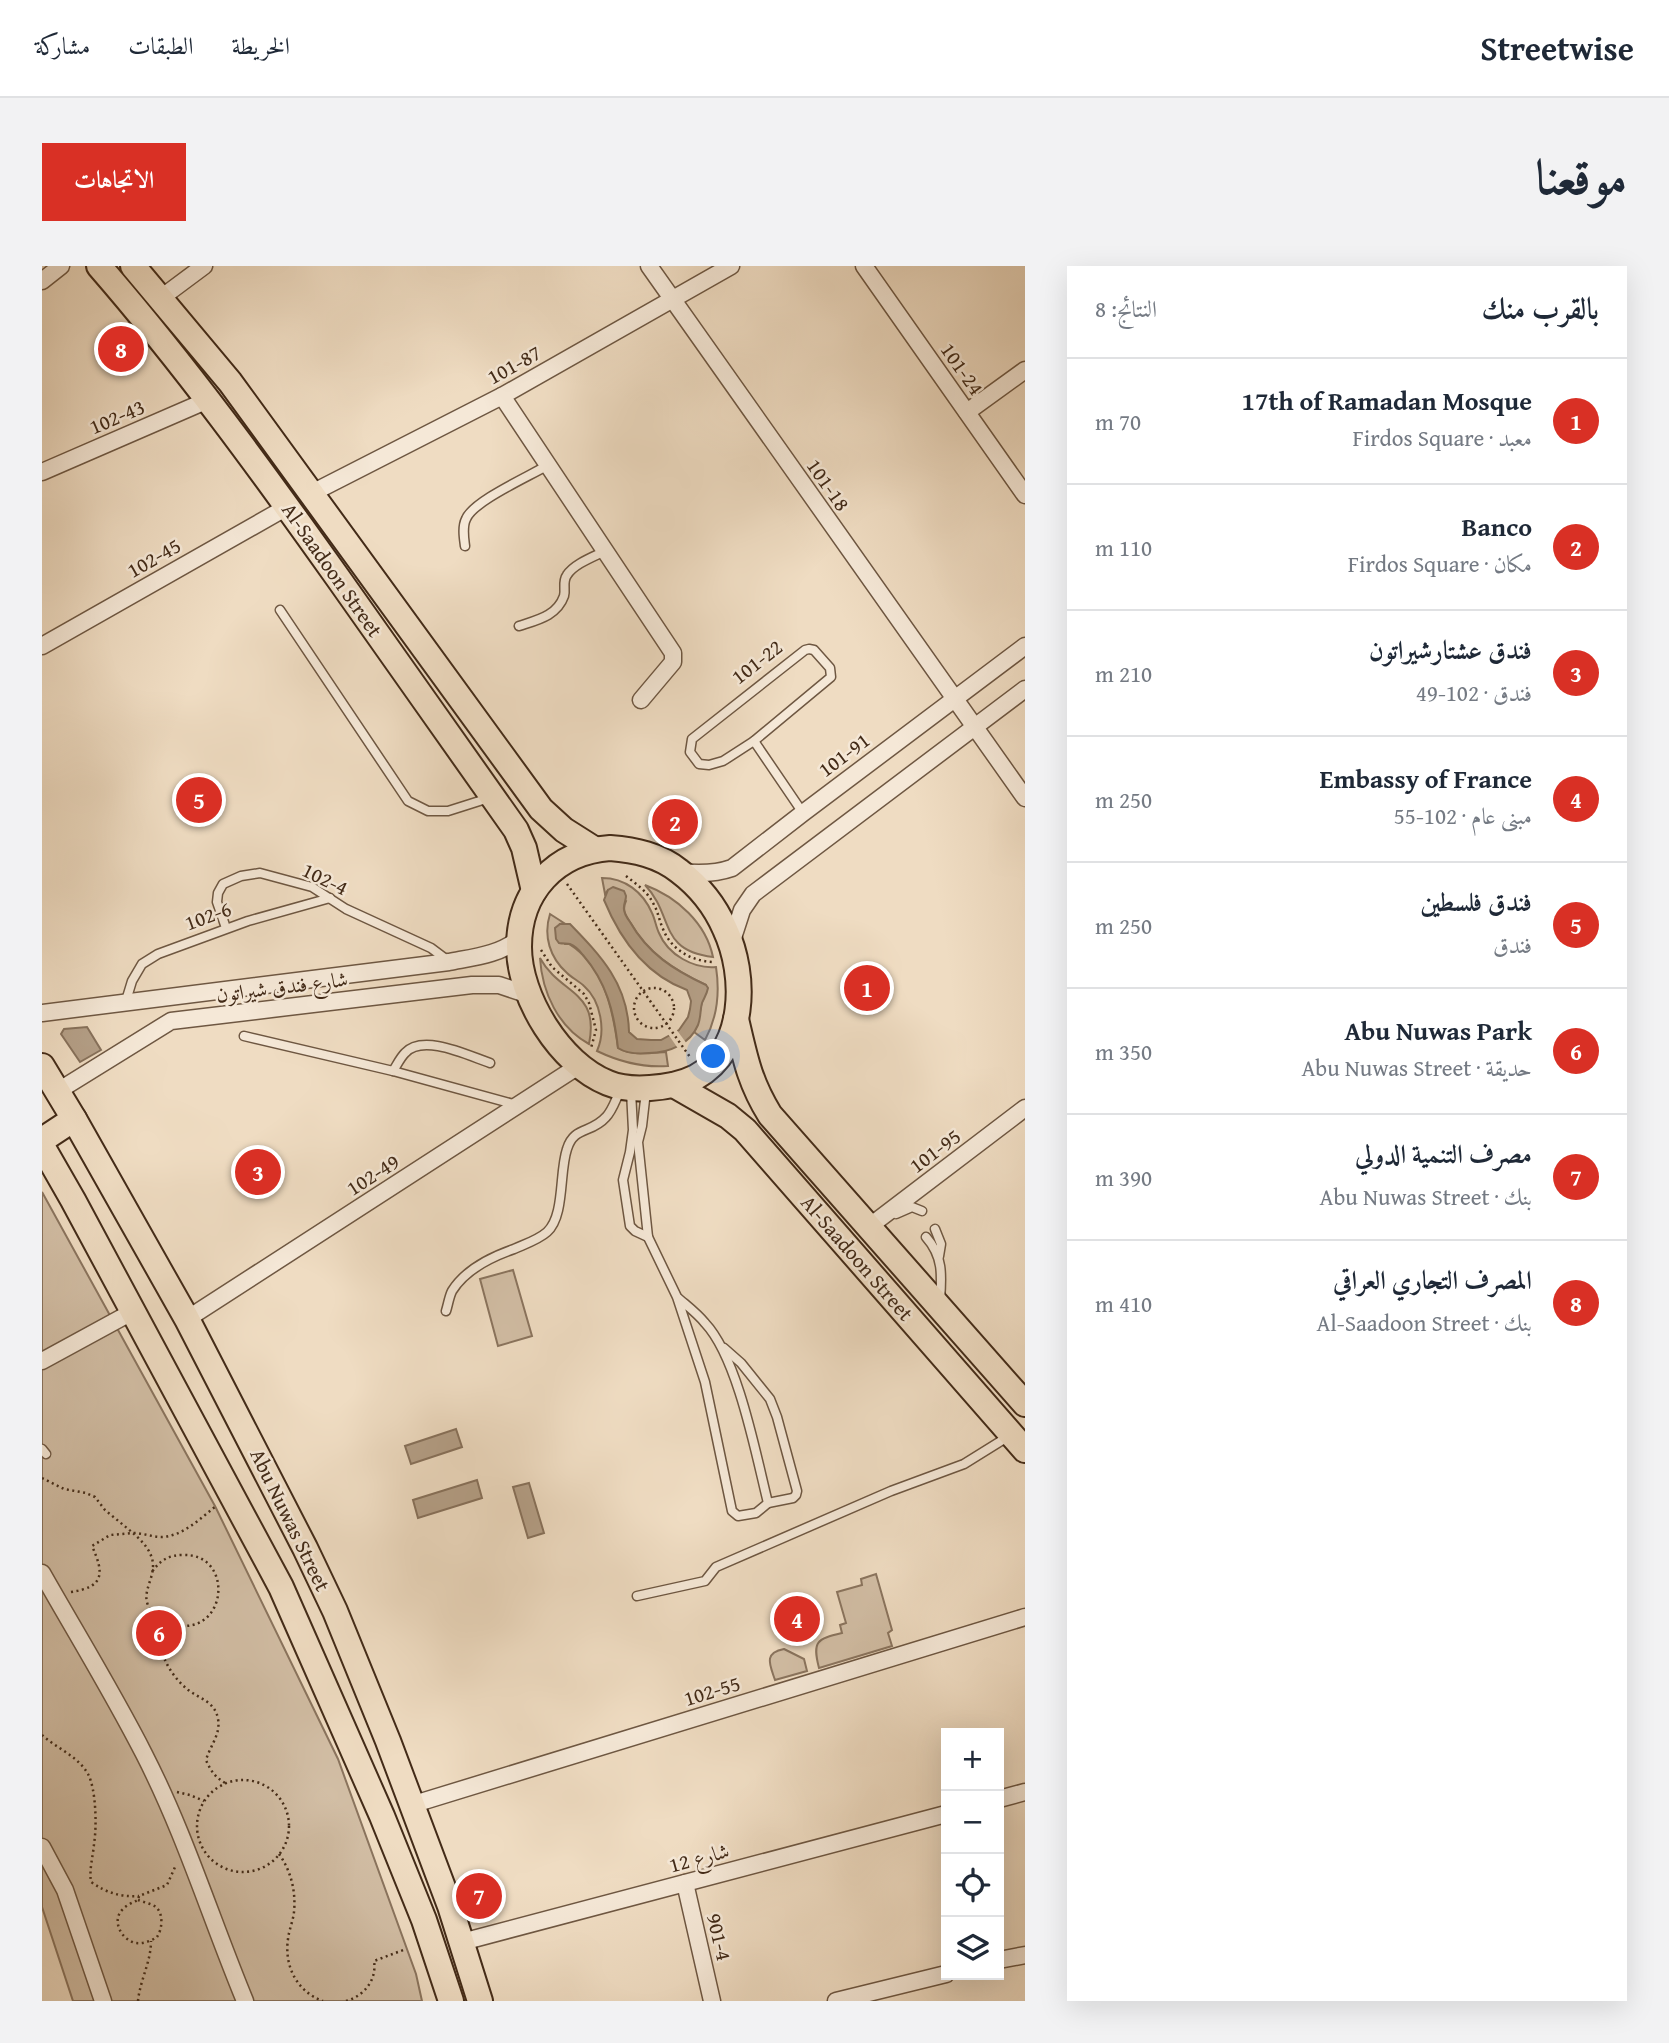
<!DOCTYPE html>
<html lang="ar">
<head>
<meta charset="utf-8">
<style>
	:root { --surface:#fff; --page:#f2f2f3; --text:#1f2937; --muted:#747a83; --line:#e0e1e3; --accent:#d93025 }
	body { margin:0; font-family:"Gentium Book Plus",Amiri,serif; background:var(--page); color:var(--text); direction:rtl }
	.controls { position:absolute; right:21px; bottom:21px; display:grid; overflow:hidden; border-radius:0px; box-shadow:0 7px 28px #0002 }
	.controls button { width:63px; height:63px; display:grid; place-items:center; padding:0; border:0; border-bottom:2px solid var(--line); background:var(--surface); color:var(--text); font:35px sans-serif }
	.you { position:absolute; left:672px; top:791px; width:24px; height:24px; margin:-18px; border:5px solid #fff; border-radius:50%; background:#1a73e8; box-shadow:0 0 0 10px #1a73e833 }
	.badge { display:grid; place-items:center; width:46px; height:46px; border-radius:50%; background:var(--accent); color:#fff; font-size:23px; font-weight:700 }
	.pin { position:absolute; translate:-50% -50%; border:4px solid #fff; box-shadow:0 2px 7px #0006 }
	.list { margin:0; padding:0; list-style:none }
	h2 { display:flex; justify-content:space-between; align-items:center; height:91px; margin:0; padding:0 28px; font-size:30px }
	h2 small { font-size:23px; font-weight:400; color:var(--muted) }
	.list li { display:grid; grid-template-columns:46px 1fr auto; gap:21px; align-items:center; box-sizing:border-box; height:126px; padding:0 28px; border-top:2px solid var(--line) }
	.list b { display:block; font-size:26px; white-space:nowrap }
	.list p { margin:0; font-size:23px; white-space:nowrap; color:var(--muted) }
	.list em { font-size:23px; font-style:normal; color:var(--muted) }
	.icon { flex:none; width:38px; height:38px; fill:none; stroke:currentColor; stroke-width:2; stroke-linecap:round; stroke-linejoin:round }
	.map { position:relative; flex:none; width:983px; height:1735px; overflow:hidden; direction:ltr; border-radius:0px }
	header { display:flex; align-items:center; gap:42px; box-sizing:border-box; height:98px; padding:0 35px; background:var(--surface); border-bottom:2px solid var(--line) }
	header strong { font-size:33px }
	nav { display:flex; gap:38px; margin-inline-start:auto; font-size:24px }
	.intro { display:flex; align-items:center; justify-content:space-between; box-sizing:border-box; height:168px; padding:0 42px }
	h1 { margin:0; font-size:49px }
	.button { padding:18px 32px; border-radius:0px; background:var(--accent); color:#fff; font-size:24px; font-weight:700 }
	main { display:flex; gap:42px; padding:0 42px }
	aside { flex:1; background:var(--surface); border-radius:0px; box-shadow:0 7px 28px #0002 }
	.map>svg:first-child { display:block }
	.green { fill:#d2bea5; stroke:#8a745e; stroke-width:2 }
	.water { fill:#b5a088; stroke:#87715b; stroke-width:2 }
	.pier { fill:#efdcc2 }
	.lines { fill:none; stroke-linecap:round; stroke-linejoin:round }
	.lane-casing { stroke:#6e5742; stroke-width:11 }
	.street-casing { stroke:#6e5742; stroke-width:19 }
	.primary-casing { stroke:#432b18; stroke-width:28 }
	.path { stroke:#432b18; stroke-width:2.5; stroke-dasharray:2 3.5; stroke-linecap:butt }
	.lane { stroke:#f5e8d7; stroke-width:8 }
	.street { stroke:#f5e8d7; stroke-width:16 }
	.primary { stroke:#efdcc2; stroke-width:24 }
	.labels { text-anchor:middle; stroke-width:5; stroke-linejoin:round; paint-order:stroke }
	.street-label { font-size:21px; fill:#432b18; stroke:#f5e8d7 }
</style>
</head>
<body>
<header>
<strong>Streetwise</strong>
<nav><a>الخريطة</a><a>الطبقات</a><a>مشاركة</a></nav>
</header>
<div class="intro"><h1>موقعنا</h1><a class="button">الاتجاهات</a></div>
<main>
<aside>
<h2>بالقرب منك<small>النتائج: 8</small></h2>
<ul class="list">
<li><span class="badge">1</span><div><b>17th of Ramadan Mosque</b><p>معبد · Firdos Square</p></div><em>70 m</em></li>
<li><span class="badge">2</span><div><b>Banco</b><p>مكان · Firdos Square</p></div><em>110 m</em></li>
<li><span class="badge">3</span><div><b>فندق عشتارشيراتون</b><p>فندق · 102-49</p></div><em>210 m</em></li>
<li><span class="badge">4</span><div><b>Embassy of France</b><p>مبنى عام · 102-55</p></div><em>250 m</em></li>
<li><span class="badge">5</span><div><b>فندق فلسطين</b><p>فندق</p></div><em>250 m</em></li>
<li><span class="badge">6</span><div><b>Abu Nuwas Park</b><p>حديقة · Abu Nuwas Street</p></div><em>350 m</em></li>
<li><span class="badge">7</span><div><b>مصرف التنمية الدولي</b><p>بنك · Abu Nuwas Street</p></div><em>390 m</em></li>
<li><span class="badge">8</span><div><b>المصرف التجاري العراقي</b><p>بنك · Al-Saadoon Street</p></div><em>410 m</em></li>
</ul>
</aside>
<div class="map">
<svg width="983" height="1735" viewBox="0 0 983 1735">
	<rect width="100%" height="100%" fill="#efdcc2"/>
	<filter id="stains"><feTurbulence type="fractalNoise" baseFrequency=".00286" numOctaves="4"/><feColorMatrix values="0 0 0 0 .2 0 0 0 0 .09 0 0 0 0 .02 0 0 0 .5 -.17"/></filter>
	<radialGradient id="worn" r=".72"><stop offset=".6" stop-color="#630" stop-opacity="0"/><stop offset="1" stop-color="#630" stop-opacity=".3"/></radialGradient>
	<g class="green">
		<path d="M560,612C583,612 601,626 610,647C613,653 614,661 617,667C626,689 652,703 674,701C678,727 675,752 663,774L652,766C658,756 657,746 660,736C663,728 664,730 664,719C632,704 606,687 588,656C583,649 580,643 584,635L566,624L563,628Z"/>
		<path d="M603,619C635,631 664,657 671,691C616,685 632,649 603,619Z"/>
		<path d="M508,648L522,657L518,658L523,678H527C562,700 571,744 576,782C589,790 608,787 624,786L626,800C601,802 578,796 555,785C564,765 559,735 542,720C537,715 530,712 525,707C508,692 501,670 508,648Z"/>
		<path d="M498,692C518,729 558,724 547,778C516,761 500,726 498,692Z"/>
		<polygon points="0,926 173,1240 296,1493 374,1708 380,1735 31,1735 0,1641"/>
		<polygon points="471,1004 490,1070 456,1080 438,1013"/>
		<path d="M834,1308L850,1364L846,1367L850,1380L777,1402C770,1375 775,1373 800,1367L798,1359L804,1357L795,1326L820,1319L819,1313Z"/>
		<path d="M742,1383L762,1393L765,1405L733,1414C728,1399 721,1387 742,1383Z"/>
	</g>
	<g class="water">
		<path d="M571,621L582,625L584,630C584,634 582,637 582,641C581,646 585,652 588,656C606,688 632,704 664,719L666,722C665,728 662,732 660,737C658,744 659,752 656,759C648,778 627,787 607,787C597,788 584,787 576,782C572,746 565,717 541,689C538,685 533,680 528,678C525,677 521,678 517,677L514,673L513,662L518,658H528C559,690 586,718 587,766L595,773L609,774H619L637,764L646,751L648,743L649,735L645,724C604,709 578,673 562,634L566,624Z"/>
		<polygon points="45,761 59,784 38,796 19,768 22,763"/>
		<polygon points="414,1163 420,1181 369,1198 363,1180"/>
		<polygon points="435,1214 440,1232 376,1252 371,1234"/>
		<polygon points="487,1217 502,1267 486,1272 471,1221"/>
	</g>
	<polygon class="pier" points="634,763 645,778 637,784 626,768"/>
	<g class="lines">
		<defs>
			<g id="lane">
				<path d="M423,280C422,272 420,261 424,253C431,235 488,210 506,199"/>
				<polyline points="238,344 366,535 386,545 406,545 447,532"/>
				<path d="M477,360C495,354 515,350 522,330C524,323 520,316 525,309C532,298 551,291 563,285"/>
				<polygon points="767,383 772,384 788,402 789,411 712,475 681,495 667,499 657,498 648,486 650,473 763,384"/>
				<polyline points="712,475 761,547"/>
				<polyline points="184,662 175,636 176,627 181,618 199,610 218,607 270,621 304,643 389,682 405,694"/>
				<polyline points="83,738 90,715 100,698 116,688 206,655 288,632"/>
				<polyline points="202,770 351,805 475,839"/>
				<path d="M351,805C355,799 358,792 363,787C381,767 427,790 448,797"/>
				<polyline points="589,825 591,864 588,886 581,914 588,960 593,965 606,971"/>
				<path d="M604,825L600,860L596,876L606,971L635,1031L663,1116L690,1245L696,1250L714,1247L726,1237C714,1189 696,1092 663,1057C655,1047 644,1039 635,1031"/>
				<polyline points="854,948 870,941 880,945"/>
				<polyline points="893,963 899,978 897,990"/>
				<path d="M884,971C901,990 900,1009 898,1034"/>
				<path d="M404,1045C406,1039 407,1031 410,1025C423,1004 449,991 472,983C483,978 496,974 505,966C523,950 517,906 525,883C532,860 549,868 564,851C571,844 574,832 579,823"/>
				<polyline points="682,1082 699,1097 728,1133 735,1151 755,1225 754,1229 751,1232 726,1237"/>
				<polyline points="0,1183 4,1188"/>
				<polyline points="595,1330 663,1315 674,1301 849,1225 922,1198 967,1170"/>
			</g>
			<g id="street">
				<polyline points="607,0 983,532"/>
				<polyline points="822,0 983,229"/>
				<polyline points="0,15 19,0"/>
				<polyline points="119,32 162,0"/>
				<polyline points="460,130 631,387 631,396 599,434"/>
				<polyline points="925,146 983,104"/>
				<polyline points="0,206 166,134"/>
				<polyline points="270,227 460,130 689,0"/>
				<polyline points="0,380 245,241"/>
				<path d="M638,606C656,608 673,608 690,602L761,547L983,380"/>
				<polyline points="689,678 700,644 711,628 983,423"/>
				<path d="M0,747L407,696C433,691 457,689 478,672"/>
				<polyline points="16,825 129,755 430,719 457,719 487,729"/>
				<polyline points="828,960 983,842"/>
				<polyline points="145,1053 538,799"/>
				<polyline points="0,1095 90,1046"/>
				<path d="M0,1307C34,1367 71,1427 102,1488C143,1568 169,1653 203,1735"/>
				<polyline points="957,1533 983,1526"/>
				<polyline points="369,1539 983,1351"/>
				<polyline points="0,1581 23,1624 61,1735"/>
				<polyline points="643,1617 670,1735"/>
				<polyline points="420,1676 904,1548"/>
				<polyline points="957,1694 983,1689"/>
				<polyline points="794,1735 904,1708"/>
			</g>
			<g id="primary">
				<path d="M57,0C143,99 220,205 296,312C355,396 415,480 474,564L482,582L492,625"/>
				<polyline points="91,0 188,116 499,543 522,564 552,583"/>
				<path d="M568,582C593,584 617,589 637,605C657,620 673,640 683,663C705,710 704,783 654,811C640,818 624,821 608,822C594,823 578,822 566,817C518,798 477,731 477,681C477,625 514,586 568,582Z"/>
				<path d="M694,753C703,791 707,815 728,849L983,1138"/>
				<polyline points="0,800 32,853 145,1053 263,1282 293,1345 346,1475 408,1640 438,1735"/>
				<polyline points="632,819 686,850 703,864 983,1184"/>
				<polyline points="0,874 32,853"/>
				<polyline points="0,880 31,934 239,1321 340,1550 382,1654 409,1735"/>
			</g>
		</defs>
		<use href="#lane" class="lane-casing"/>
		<use href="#street" class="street-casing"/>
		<use href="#primary" class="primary-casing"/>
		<g class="path">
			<path d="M584,610C594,618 605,625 611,637C616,645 617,654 621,663C629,684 651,696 673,696"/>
			<polyline points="525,618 648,791"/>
			<polyline points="499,684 510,701 542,728 547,737 554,764 549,782"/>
			<circle cx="612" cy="742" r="20"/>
			<path d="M0,1212L22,1223L44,1227L53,1231L63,1244L91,1267C101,1267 110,1271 120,1271C141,1270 159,1252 174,1240"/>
			<path d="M29,1326C63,1321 62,1307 50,1280L68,1269L91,1267C100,1275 110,1285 111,1298C112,1318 92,1333 117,1352C124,1357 133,1360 142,1360C187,1360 189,1287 141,1289C127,1289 118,1294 110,1306"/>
			<path d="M123,1356C110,1379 127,1408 145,1423C157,1433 173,1435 176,1453C179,1468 168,1480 164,1494C169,1506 174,1512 185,1518"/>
			<path d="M0,1469C14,1482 36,1490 46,1508C54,1523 55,1560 52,1578C51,1591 47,1603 49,1616C65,1627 78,1631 97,1630"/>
			<circle cx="201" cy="1560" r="46"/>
			<polyline points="135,1526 148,1529 162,1535"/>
			<path d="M237,1588C249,1605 254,1625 252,1646C251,1655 247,1664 246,1673C242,1700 255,1726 281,1735"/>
			<path d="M96,1634C101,1636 110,1638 114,1641C122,1648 120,1664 115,1671C109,1675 101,1678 94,1677C79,1674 69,1654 81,1643C85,1639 91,1636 96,1634L97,1630L125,1619L133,1601"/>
			<path d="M96,1735C98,1714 109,1696 109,1675"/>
			<path d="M304,1735C322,1730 335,1714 332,1695L364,1683"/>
		</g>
		<use href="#lane" class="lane"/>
		<use href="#street" class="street"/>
		<use href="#primary" class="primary"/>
	</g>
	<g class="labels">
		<g class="street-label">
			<text transform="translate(472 99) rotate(-29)" y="7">101-87</text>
			<text transform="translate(920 103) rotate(55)" y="7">101-24</text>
			<text transform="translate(75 151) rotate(-23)" y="7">102-43</text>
			<text transform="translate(786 219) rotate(55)" y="7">101-18</text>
			<text transform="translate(112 292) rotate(-30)" y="7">102-45</text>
			<text transform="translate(290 304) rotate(55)" y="7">Al-Saadoon Street</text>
			<text transform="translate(715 396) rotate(-38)" y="7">101-22</text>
			<text transform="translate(802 489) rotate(-37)" y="7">101-91</text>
			<text transform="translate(283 613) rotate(26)" y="7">102-4</text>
			<text transform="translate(166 650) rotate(-20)" y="7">102-6</text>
			<text transform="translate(240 721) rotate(-7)" y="7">شارع فندق شيراتون</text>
			<text transform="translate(893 885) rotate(-37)" y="7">101-95</text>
			<text transform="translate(331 909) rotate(-33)" y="7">102-49</text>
			<text transform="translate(815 992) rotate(49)" y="7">Al-Saadoon Street</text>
			<text transform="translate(248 1254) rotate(64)" y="7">Abu Nuwas Street</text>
			<text transform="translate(670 1425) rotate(-17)" y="7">102-55</text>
			<text transform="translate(657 1592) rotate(-15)" y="7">شارع 12</text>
			<text transform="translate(677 1671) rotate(77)" y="7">901-4</text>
		</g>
	</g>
	<rect width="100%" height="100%" filter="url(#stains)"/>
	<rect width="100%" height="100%" fill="url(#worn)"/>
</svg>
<div class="controls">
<button>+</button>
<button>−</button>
<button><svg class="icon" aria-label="locate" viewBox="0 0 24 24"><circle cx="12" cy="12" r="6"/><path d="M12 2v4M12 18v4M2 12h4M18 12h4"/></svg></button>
<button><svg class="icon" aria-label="layers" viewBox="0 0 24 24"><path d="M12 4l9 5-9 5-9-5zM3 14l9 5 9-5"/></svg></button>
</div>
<div class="you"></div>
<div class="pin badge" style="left:825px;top:722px">1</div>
<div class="pin badge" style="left:633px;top:556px">2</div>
<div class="pin badge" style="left:216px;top:906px">3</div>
<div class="pin badge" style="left:755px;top:1353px">4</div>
<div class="pin badge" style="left:157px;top:534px">5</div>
<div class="pin badge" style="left:117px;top:1367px">6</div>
<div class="pin badge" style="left:437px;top:1630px">7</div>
<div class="pin badge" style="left:79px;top:83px">8</div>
</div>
</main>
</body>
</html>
